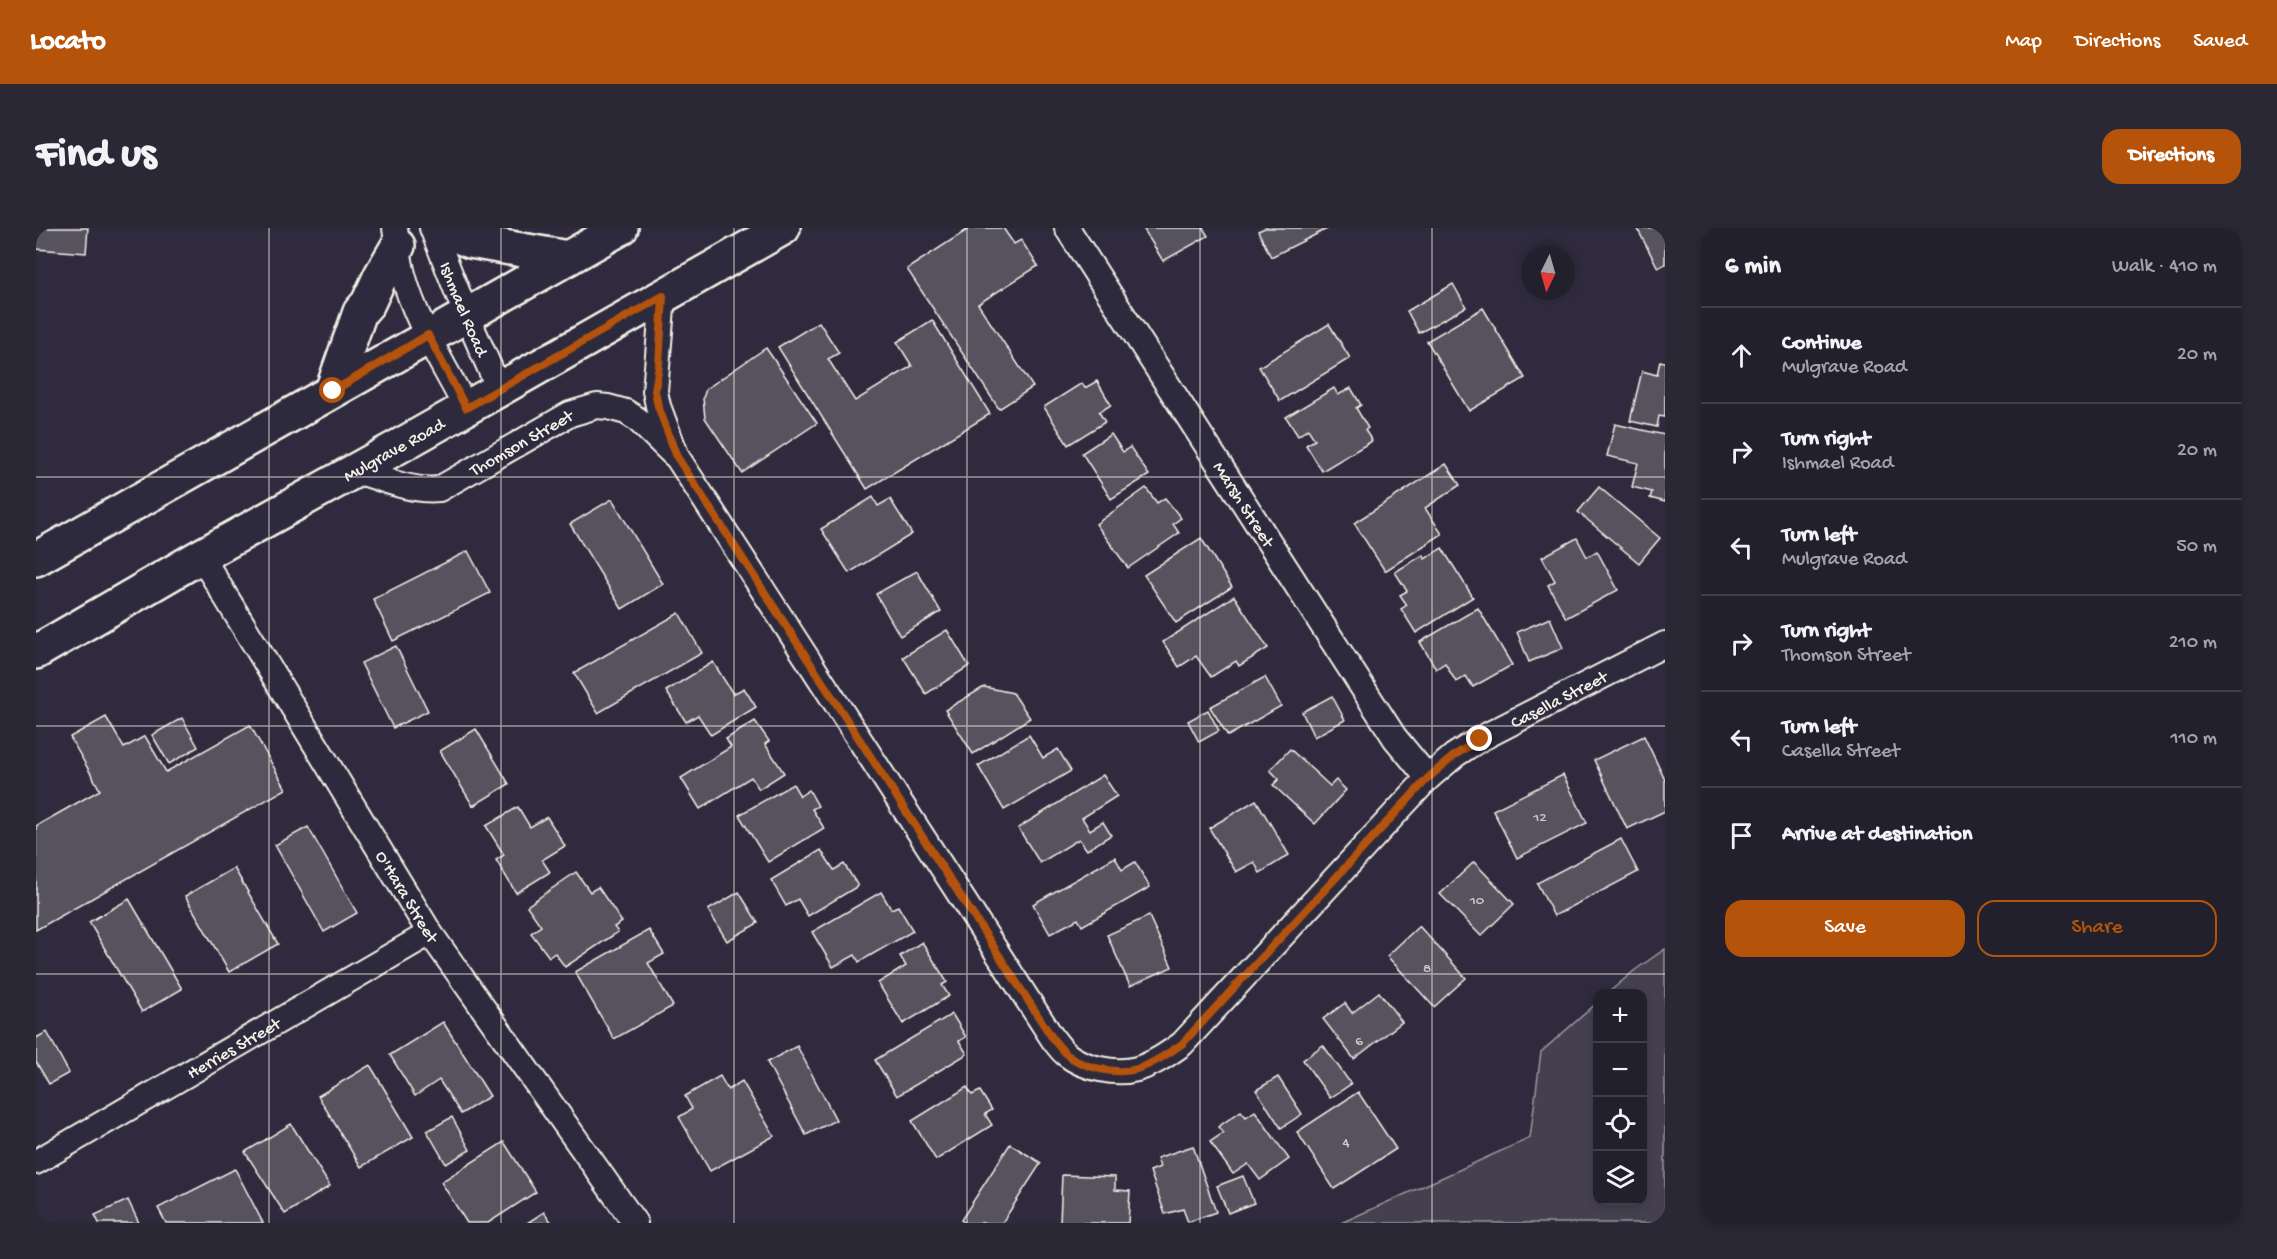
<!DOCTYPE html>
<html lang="en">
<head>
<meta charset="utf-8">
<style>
	:root { --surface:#23202e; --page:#2b2836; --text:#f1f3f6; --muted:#a3a3aa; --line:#403e4a; --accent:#b45309 }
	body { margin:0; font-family:"Gochi Hand",sans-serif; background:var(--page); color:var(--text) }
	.controls { position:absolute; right:18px; bottom:18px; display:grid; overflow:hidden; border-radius:12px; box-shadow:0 3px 9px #0003 }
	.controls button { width:54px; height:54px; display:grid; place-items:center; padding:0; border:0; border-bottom:2px solid var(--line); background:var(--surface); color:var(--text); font:30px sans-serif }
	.compass { position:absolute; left:1485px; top:18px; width:54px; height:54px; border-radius:50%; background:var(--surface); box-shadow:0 3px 9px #0003; rotate:185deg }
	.stop { position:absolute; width:18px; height:18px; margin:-14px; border:4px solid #b45309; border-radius:50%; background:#fff }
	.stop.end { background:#b45309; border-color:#fff; box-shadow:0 2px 6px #0008 }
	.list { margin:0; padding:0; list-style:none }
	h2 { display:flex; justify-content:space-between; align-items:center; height:78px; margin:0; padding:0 24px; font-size:26px }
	h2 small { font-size:20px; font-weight:400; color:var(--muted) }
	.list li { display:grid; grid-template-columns:39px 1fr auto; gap:18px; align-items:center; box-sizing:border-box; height:96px; padding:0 24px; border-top:2px solid var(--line) }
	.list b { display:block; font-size:22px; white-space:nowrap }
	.list p { margin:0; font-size:20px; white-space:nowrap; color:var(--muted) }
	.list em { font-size:20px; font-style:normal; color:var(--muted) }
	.actions { display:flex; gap:12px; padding:18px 24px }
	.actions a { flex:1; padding:14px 0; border:2px solid var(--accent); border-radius:18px; text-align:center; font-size:21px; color:var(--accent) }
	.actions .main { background:var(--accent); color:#fff }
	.icon { flex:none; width:33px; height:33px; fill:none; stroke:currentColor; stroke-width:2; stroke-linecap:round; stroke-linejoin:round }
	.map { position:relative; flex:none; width:1629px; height:995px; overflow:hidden; border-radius:18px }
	header { display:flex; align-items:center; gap:36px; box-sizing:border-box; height:84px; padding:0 30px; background:var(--accent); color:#fff }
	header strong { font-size:28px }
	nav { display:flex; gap:33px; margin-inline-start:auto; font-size:21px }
	.intro { display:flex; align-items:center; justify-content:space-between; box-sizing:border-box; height:144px; padding:0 36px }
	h1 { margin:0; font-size:42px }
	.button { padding:15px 27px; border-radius:18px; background:var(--accent); color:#fff; font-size:21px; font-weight:700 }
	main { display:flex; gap:36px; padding:0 36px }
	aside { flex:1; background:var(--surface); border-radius:18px; box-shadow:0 3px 9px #0003 }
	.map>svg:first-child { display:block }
	.green { fill:#454050; stroke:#9c989c; stroke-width:1.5 }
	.building { fill:#56525f; stroke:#f4f1e8; stroke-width:1.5 }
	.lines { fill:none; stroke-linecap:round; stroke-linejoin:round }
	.street-casing { stroke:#f4f1e8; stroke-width:28 }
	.primary-casing { stroke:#f4f1e8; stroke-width:38 }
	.street { stroke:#2f2a3d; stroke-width:24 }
	.primary { stroke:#2f2a3d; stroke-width:33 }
	.route { stroke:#b45309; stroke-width:8 }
	.grid { fill:none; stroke:#f4f1e8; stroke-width:1.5; stroke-opacity:0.55 }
	.labels { text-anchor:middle; stroke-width:5; stroke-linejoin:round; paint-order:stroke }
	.number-label { font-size:15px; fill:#ccc9c6 }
	.street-label { font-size:18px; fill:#f4f1e8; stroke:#2f2a3d }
</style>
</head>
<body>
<header>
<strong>Locato</strong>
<nav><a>Map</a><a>Directions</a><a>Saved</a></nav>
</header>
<div class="intro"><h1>Find us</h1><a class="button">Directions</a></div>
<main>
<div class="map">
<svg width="1629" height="995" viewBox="0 0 1629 995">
	<rect width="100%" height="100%" fill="#2f2a3d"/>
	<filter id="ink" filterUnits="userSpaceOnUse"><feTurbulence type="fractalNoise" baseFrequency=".0167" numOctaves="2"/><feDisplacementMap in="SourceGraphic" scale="12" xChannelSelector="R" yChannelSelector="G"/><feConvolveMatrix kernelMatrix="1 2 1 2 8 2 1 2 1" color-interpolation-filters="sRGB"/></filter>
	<g filter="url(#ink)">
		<polygon class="green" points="1629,721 1629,995 1305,995 1494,910 1505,824 1561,775 1562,972 1606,972 1606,766 1572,765 1599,742"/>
		<g class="building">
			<polygon points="0,0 52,0 50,25 0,21"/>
			<polygon points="934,0 967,0 978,16 985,12 1002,38 942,76 997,159 963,181 871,41"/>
			<polygon points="1107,0 1167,0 1172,8 1127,33"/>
			<polygon points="1229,0 1293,0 1235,29 1222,3"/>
			<polygon points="1601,0 1629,0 1629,36 1622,40"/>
			<polygon points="1417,56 1430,79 1383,105 1371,83"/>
			<polygon points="1447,80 1489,150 1433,183 1391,113"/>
			<polygon points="896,92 954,186 831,261 742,119 783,94 803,125 792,131 819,173 876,138 861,114"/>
			<polygon points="1293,96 1314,130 1244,173 1223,139"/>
			<polygon points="730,120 781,195 706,245 669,190 667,170 670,161"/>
			<polygon points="1624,133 1629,134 1629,189 1623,188 1621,199 1594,193 1606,143 1621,147"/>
			<polygon points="1061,153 1075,177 1063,184 1069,194 1032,217 1008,179 1046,155 1049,160"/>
			<polygon points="1298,160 1302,167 1315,160 1325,177 1320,180 1332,200 1329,202 1336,213 1286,243 1270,217 1279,212 1272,201 1262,208 1250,189"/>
			<polygon points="1579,196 1629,207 1629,274 1614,270 1616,264 1596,259 1602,235 1571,228"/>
			<polygon points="1075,206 1087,224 1094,219 1113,247 1075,271 1046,225"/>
			<polygon points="1410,236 1424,257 1389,280 1406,306 1349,343 1318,295"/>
			<polygon points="1563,259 1624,310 1603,335 1542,284"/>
			<polygon points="1110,260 1121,275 1129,270 1145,290 1137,296 1143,305 1092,340 1060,296"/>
			<polygon points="837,269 842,278 854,271 876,306 813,345 785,301"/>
			<polygon points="576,271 627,356 586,381 534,296"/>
			<polygon points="1165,310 1196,359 1140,395 1108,347"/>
			<polygon points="1541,310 1551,329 1561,323 1582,362 1530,390 1512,357 1519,353 1506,329"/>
			<polygon points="1406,320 1437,369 1380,405 1365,381 1371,377 1364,367 1371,363 1359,344 1387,327 1389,331"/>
			<polygon points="432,323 454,365 357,413 337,371"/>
			<polygon points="881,343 905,384 864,408 840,366"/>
			<polygon points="1198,368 1232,420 1203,438 1200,433 1175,449 1160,428 1143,439 1127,414"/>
			<polygon points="1442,380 1476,437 1437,459 1430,448 1420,454 1409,435 1400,441 1384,414"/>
			<polygon points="643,385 666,425 562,485 538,445"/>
			<polygon points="1514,390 1527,420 1493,434 1481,404"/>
			<polygon points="911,402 933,438 890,466 867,429"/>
			<polygon points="360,418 392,483 357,500 325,435"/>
			<polygon points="677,434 697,466 708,460 720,479 675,507 662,487 650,494 630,463"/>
			<polygon points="1229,449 1245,478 1192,508 1174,479"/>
			<polygon points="948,459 977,465 994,490 937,526 909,482"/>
			<polygon points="1296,468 1309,492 1278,509 1266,484"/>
			<polygon points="1172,482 1183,503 1163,514 1152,493"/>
			<polygon points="70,489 88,520 109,508 130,544 214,497 250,561 0,702 0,598 64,562 34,509"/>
			<polygon points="146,490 162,519 133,536 116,507"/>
			<polygon points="719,493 733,513 729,516 748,545 723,561 715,549 664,581 645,550 695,519 690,511"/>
			<polygon points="440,501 473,556 437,578 404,523"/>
			<polygon points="993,507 1007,530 1022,521 1035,543 968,582 942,538"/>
			<polygon points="1608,508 1629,552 1629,583 1591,601 1558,532"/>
			<polygon points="1254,521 1294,558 1300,552 1310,562 1279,596 1237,557 1243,551 1234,542"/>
			<polygon points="1067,547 1081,568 1046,590 1054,602 1067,594 1075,607 1051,622 1043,611 1004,635 982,600"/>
			<polygon points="1527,547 1551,595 1481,630 1457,582"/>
			<polygon points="757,556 764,568 773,562 782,578 776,581 788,600 732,634 703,587"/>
			<polygon points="1220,572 1253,627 1224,645 1218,634 1200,644 1173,600"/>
			<polygon points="482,579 494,599 511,589 529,618 506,632 514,644 480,665 460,632 468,627 450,598"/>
			<polygon points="272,599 321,685 288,704 239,617"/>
			<polygon points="1585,611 1602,644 1518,688 1501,655"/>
			<polygon points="785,622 798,642 808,636 822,658 772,688 762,671 750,678 735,652"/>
			<polygon points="1079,629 1086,642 1099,634 1114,659 1046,698 1042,691 1014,706 997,676"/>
			<polygon points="1438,634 1478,676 1445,708 1404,666"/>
			<polygon points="198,640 242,716 193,744 149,668"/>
			<polygon points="540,644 554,664 562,659 586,694 578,699 582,704 529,739 519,725 513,729 495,705 505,698 491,678"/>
			<polygon points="703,664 722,695 691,713 672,682"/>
			<polygon points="845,664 855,681 862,678 877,703 823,734 819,727 797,739 776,704"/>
			<polygon points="93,671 146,761 106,784 53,694"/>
			<polygon points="1113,688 1136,739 1094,758 1071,707"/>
			<polygon points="1383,698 1430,750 1398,779 1351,728"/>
			<polygon points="613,702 628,726 612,735 637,778 578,811 539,744"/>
			<polygon points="886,714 911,754 906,757 913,768 867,796 842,755 870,738 864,728"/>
			<polygon points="1343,764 1366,794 1318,831 1287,791 1309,775 1316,785"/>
			<polygon points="916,786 930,809 923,813 931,826 861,868 839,832"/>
			<polygon points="407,794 454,868 425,886 403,852 379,868 354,827"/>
			<polygon points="11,804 33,845 13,856 0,834 0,810"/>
			<polygon points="1287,817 1315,856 1294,870 1267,832"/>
			<polygon points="761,818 800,892 770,907 731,834"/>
			<polygon points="334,837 377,909 325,939 282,868"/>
			<polygon points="684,848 692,862 706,853 738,908 674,943 643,889 656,881 649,868"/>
			<polygon points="1242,849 1266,886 1245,900 1220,862"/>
			<polygon points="931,859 936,867 944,863 956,882 949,886 956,897 900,932 876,893"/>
			<polygon points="1322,864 1360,921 1298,961 1261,904"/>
			<polygon points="1205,883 1210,889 1219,883 1253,931 1224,952 1212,936 1197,946 1174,914 1187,905 1182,899"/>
			<polygon points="416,889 434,922 410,936 391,903"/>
			<polygon points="255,896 294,958 249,986 209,924"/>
			<polygon points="468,914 500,964 452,995 431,995 405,954"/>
			<polygon points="974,916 1005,935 966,995 929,995 925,992"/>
			<polygon points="1157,918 1180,984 1152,994 1147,981 1129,986 1114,943 1124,939 1121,930"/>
			<polygon points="199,941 227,995 130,995 122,980"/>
			<polygon points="1026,947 1079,949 1079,962 1094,963 1092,995 1024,995"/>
			<polygon points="1207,948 1218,975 1192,985 1181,958"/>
			<polygon points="92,972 103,995 63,995 59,987"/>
			<polygon points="508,984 516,995 491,995"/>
		</g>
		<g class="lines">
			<defs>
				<g id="street">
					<path d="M359,0C361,15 363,31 367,46C379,93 408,137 430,180"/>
					<path id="s1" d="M396,0L430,86L463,161"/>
					<path id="s2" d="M1031,0L1359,510L1392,550"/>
					<path id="s3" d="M627,68L619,163L622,178L641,229L1017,811C1021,816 1025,822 1030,826C1047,840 1080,847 1101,841C1118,836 1132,826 1146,816L1392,550L1419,527L1444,511L1629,416"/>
					<path id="s4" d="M318,242C344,250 375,264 403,261L534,186L561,178L572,179L590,184L601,191L637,226"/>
					<path id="s5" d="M165,328L394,705L599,995"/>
					<path id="s6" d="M0,934L394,705"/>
				</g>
				<g id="primary">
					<polyline points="402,0 434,13 532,30"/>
					<polyline points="296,163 324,84 332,75 345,47 362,18"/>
					<polyline points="0,331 585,0"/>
					<path id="s7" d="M0,424L165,328L376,211L747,0"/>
				</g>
			</defs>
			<use href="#street" class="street-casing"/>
			<use href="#primary" class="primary-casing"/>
			<use href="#street" class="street"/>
			<use href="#primary" class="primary"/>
		</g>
	</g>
	<g class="lines" filter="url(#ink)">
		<path class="route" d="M297,163L392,107L430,180L627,68L623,137L619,163L622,178L641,229L1017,811C1021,816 1025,821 1030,826C1047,840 1080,847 1101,841C1118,836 1132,825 1146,816L1392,550L1419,527L1444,511"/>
	</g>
	<path class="grid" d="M233,0V995M465,0V995M698,0V995M931,0V995M1164,0V995M1396,0V995M0,249H1629M0,498H1629M0,746H1629"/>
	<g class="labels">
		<g class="number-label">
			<text x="1504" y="593">12</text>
			<text x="1441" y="676">10</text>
			<text x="1391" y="744">8</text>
			<text x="1323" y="817">6</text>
			<text x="1310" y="918">4</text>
		</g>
		<g class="street-label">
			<text dy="6" stroke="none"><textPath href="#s1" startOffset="87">Ishmael Road</textPath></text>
			<text dy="6" stroke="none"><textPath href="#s4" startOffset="182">Thomson Street</textPath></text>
			<text dy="6" stroke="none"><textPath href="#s7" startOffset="411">Mulgrave Road</textPath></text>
			<text dy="6" stroke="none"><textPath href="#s2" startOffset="328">Marsh Street</textPath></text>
			<text dy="6" stroke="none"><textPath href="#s3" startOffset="1520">Casella Street</textPath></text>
			<text dy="6" stroke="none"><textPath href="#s5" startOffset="398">O'Hara Street</textPath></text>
			<text dy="6" stroke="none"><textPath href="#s6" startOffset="228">Herries Street</textPath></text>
		</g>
	</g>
</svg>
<div class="controls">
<button>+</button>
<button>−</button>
<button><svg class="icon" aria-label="locate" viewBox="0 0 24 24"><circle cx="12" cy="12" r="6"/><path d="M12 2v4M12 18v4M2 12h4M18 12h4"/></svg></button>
<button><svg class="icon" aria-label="layers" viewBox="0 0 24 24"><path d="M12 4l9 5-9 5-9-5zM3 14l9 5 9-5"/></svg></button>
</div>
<svg class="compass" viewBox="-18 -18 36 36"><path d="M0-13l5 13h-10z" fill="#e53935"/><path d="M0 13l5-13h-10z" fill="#a3a3aa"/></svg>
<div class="stop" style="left:297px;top:163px"></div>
<div class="stop end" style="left:1444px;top:511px"></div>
</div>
<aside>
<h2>6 min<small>Walk · 410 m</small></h2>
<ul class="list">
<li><svg class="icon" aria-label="ahead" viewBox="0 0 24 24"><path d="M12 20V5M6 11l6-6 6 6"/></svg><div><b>Continue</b><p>Mulgrave Road</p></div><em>20 m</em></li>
<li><svg class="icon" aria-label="right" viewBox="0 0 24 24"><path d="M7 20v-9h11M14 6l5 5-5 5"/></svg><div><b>Turn right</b><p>Ishmael Road</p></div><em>20 m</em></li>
<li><svg class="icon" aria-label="left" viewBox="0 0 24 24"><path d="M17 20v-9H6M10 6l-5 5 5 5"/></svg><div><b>Turn left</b><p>Mulgrave Road</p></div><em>50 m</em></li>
<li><svg class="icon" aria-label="right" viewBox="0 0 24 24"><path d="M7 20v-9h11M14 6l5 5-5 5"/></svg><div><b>Turn right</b><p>Thomson Street</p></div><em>210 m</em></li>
<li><svg class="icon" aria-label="left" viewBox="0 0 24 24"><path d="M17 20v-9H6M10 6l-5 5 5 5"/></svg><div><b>Turn left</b><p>Casella Street</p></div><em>110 m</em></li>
<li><svg class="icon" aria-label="arrive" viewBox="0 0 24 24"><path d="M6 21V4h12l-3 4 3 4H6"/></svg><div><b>Arrive at destination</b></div></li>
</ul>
<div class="actions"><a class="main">Save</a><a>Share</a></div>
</aside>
</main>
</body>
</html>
